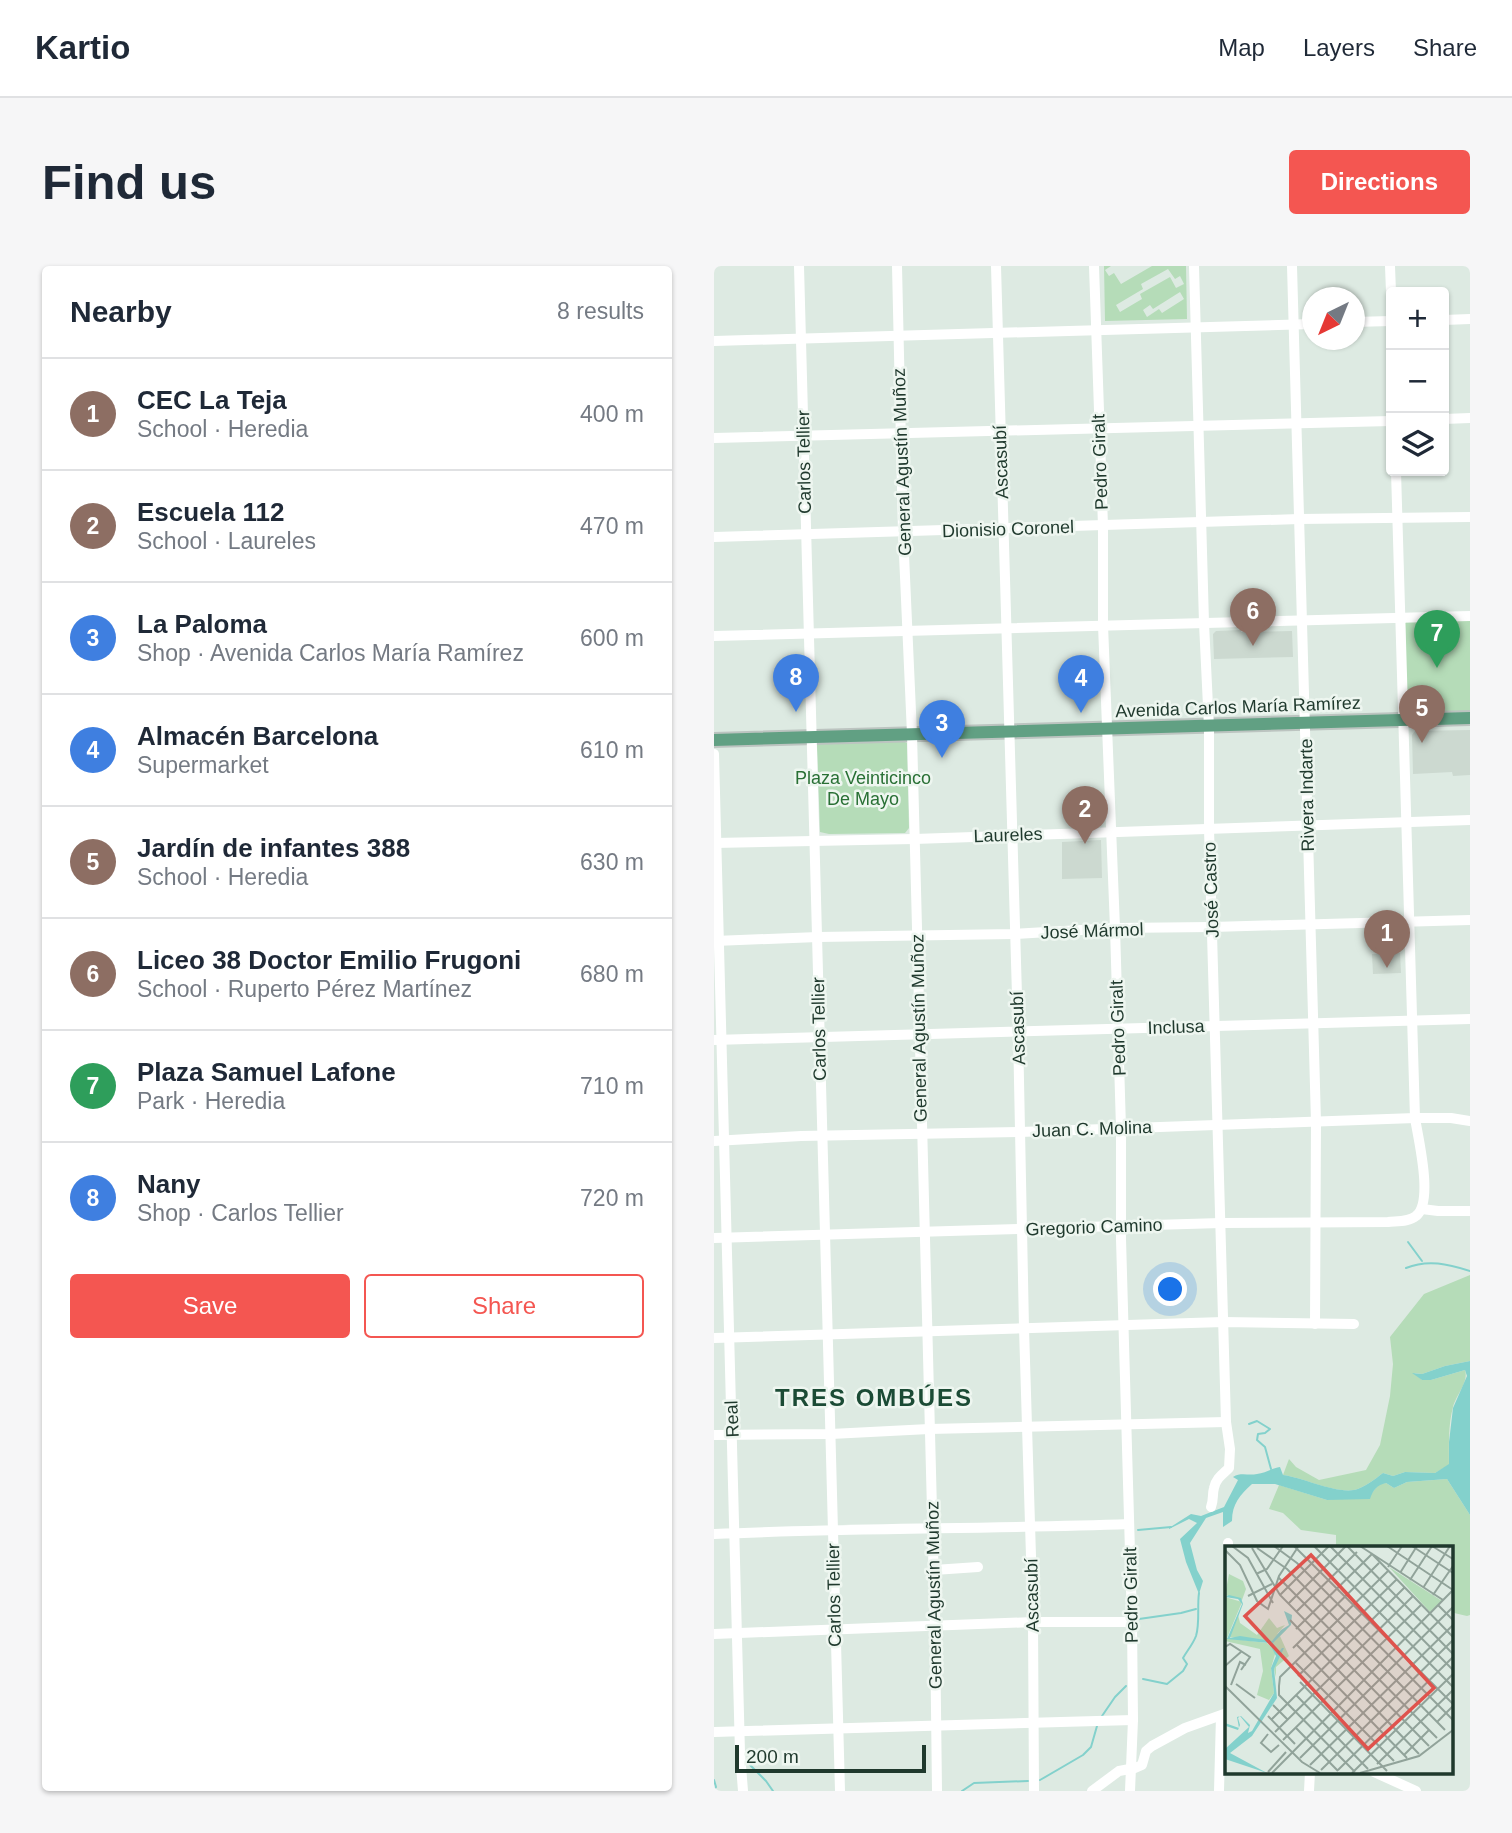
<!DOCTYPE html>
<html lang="en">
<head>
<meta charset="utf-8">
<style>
	:root { --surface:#fff; --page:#f6f6f7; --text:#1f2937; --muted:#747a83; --line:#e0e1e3; --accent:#f45651 }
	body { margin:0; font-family:Arial,sans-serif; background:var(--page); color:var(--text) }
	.controls { position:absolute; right:21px; top:21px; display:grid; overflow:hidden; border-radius:7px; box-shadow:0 2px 5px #0004 }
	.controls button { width:63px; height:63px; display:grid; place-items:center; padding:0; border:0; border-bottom:2px solid var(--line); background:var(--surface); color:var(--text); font:35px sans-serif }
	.compass { position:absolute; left:588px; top:21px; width:63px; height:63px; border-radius:50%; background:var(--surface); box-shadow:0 2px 5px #0004; rotate:223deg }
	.scale { position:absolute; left:21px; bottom:18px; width:191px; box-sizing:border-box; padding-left:7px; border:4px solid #1f392d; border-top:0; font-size:19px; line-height:24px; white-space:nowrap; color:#1f392d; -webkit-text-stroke:5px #eef6f0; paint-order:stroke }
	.you { position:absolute; left:457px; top:1024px; width:24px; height:24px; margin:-18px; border:5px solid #fff; border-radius:50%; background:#1a73e8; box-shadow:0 0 0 10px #1a73e833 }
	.badge { display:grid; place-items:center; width:46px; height:46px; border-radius:50%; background:var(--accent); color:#fff; font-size:23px; font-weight:700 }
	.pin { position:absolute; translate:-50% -58px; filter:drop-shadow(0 2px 4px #0008) }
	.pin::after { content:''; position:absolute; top:37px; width:24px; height:21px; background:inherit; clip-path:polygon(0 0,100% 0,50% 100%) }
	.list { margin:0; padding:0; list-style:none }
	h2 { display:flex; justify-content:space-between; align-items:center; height:91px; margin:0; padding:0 28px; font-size:30px }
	h2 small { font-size:23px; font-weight:400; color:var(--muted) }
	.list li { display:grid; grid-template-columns:46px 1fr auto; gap:21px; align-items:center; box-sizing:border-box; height:112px; padding:0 28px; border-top:2px solid var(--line) }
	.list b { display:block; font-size:26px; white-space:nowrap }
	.list p { margin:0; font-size:23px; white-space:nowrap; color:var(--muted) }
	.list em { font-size:23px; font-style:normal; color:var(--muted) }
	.actions { display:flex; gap:14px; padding:21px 28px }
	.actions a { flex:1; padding:16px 0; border:2px solid var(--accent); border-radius:7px; text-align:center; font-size:24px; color:var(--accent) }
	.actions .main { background:var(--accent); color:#fff }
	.icon { flex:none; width:38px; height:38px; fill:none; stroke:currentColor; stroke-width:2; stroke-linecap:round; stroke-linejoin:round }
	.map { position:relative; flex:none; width:756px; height:1525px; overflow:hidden; border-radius:7px }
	header { display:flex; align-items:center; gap:42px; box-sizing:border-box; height:98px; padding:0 35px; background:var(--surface); border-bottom:2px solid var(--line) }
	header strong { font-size:33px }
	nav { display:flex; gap:38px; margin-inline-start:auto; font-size:24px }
	.intro { display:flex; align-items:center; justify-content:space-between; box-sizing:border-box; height:168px; padding:0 42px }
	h1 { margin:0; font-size:49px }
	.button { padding:18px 32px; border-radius:7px; background:var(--accent); color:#fff; font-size:24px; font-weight:700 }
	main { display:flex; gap:42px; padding:0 42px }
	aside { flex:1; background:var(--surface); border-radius:7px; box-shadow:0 2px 5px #0004 }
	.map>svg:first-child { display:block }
	.built { fill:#ccd9d0 }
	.green { fill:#b5dcb8; fill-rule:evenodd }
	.water { fill:#83d1cc }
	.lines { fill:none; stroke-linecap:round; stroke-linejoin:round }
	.stream { stroke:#83d1cc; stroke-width:2 }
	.major-casing { stroke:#bcc4c0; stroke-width:16 }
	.minor { stroke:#fff; stroke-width:10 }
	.major { stroke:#61a083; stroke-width:12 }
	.labels { text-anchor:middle; stroke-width:5; stroke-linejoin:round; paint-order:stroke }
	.street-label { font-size:18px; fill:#1f392d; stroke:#eef6f0 }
	.park-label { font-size:18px; fill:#297035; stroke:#eef6f0 }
	.district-label { font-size:24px; font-weight:bold; letter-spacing:2px; fill:#1b4b35; stroke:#eef6f0 }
	.inset-road { fill:none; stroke:#91a39a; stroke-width:2 }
	.view { fill:#df534d; fill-opacity:0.15; stroke:#df534d; stroke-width:3.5 }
	.inset-edge { fill:none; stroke:#1f392d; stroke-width:3.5 }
</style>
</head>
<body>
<header>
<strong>Kartio</strong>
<nav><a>Map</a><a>Layers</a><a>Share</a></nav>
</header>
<div class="intro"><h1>Find us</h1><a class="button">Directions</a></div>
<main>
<aside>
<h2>Nearby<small>8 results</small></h2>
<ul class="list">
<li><span class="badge" style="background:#8d6e63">1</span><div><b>CEC La Teja</b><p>School · Heredia</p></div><em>400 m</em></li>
<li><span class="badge" style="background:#8d6e63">2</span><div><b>Escuela 112</b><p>School · Laureles</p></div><em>470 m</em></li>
<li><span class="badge" style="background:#3f7fe0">3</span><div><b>La Paloma</b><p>Shop · Avenida Carlos María Ramírez</p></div><em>600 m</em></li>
<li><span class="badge" style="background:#3f7fe0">4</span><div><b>Almacén Barcelona</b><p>Supermarket</p></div><em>610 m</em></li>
<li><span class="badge" style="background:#8d6e63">5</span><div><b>Jardín de infantes 388</b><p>School · Heredia</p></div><em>630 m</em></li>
<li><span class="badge" style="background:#8d6e63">6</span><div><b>Liceo 38 Doctor Emilio Frugoni</b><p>School · Ruperto Pérez Martínez</p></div><em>680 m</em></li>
<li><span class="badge" style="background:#2e9e5b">7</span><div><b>Plaza Samuel Lafone</b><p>Park · Heredia</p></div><em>710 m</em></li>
<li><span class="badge" style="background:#3f7fe0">8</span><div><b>Nany</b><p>Shop · Carlos Tellier</p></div><em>720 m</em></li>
</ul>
<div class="actions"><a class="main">Save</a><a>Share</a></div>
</aside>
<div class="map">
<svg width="756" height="1525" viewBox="0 0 756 1525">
	<rect width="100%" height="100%" fill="#ddeae2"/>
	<g class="built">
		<polygon points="527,364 527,366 578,365 579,391 500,393 499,368 502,365"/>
		<polygon points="756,464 756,509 739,510 738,506 699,508 698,469 701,465"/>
		<polygon points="387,574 388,612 348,613 348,576"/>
		<polygon points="686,687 687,707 659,708 658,688"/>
	</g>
	<g class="green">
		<path d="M390,0H397L391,4L395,10L400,7L407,18L438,0H472L473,53L391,55ZM454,3L461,13L466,10L470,18L462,22L456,11L426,28L428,33L406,46L402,39L429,23L427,18ZM466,26L470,33L448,47L445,43L433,51L429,44L436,39L439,43Z"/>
		<polygon points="756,353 756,447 696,448 693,445 691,357 693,355"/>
		<polygon points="187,474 193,477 193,480 195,562 191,567 115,568 106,566 103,479 106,477"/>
		<path d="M756,1009V1095L731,1100L708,1108L700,1107L708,1114H717L751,1104C755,1116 742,1129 739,1141C734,1159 735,1180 735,1199L721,1207L691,1206L679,1210L669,1207C661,1213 650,1222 640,1224C618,1227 591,1212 569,1209L575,1193L582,1201L605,1214L652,1204L666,1179L676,1130L679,1098L676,1071L710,1028Z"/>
		<polygon points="733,1213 756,1249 756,1349 753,1350 740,1347 737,1349 737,1282 622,1282 622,1269 587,1264 569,1247 555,1243 565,1219 613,1234 658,1227 665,1218 672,1217 680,1222 693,1216"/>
	</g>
	<path class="water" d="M756,1095V1249L733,1213L693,1216L680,1222L672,1217C663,1219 659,1224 656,1233L613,1234L561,1218H538C526,1229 518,1238 518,1255L509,1261V1246L492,1252L476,1277L483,1304L489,1315L485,1328L472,1296L466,1273L483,1257L475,1253L455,1263V1262L477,1248L487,1250L510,1241L524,1214L519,1211C527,1206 534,1210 543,1208C551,1207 558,1202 566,1201L569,1209C591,1212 619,1227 640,1224C650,1222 661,1213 669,1207L679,1210L691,1206L721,1207L735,1198V1176L739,1142L753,1110L751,1104L717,1114H708L698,1107L708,1108L731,1100Z"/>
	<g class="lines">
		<g class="stream">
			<polyline points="694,976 708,995"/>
			<path d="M692,1002C714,993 734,998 756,1005"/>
			<polyline points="535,1158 543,1155 556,1163 551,1167 544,1168 543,1174 551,1181 557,1203"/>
			<polyline points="424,1264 457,1261"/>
			<polyline points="425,1353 467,1347 482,1343"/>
			<path d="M429,1413L453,1418L469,1405L473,1398L469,1392C473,1385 479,1378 482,1370C486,1357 483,1341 485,1327"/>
			<polyline points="388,1450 401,1431 412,1420"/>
			<polyline points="34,1497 52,1515 59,1525"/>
			<polyline points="0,1514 2,1521 0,1523"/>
			<polyline points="326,1514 369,1489 377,1481 383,1460"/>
			<polyline points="248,1525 260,1517 314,1515"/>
		</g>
		<defs>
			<polyline id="major" points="0,474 756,452"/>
		</defs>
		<use href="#major" class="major-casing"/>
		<g class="minor">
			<polyline points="85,0 126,1525"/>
			<polyline points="183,0 189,266 198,468 221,1361 223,1525"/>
			<polyline points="282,0 304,765 310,1062 319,1356 320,1525"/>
			<polyline points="380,0 389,260 389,359 401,662 407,862 407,973 418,1356 419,1454 416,1525"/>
			<path d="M480,0L490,357L495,461V563L512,1156L516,1183L515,1202C509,1208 502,1212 500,1222C498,1229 500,1233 497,1241"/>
			<polyline points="578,0 602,856 601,1058"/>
			<polyline points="676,0 677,26"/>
			<polyline points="730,54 756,53"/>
			<polyline points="640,56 677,55"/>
			<polyline points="0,75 598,58"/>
			<polyline points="730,153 756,152"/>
			<polyline points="0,172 677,155"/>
			<polyline points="0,271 585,253 756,251"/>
			<polyline points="0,370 756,350"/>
			<polyline points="0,488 26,1487 29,1525"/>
			<polyline points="0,577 200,573 756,554"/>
			<polyline points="1,675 104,671 300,668 401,662 498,661 756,654"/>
			<polyline points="0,774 756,753"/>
			<polyline points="0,875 87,870 306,866 701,852 737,852 756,855"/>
			<polyline points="708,943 724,945 756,945"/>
			<path d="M0,972L507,957L674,956C683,955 695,956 702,950C720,936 704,872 701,852L682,205"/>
			<polyline points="0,1072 509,1056 640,1058"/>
			<polyline points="0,1169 117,1168 215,1163 512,1156"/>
			<path d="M0,1268C138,1262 277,1263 415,1258"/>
			<polyline points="514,1277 514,1282"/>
			<polyline points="220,1304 264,1301"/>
			<polyline points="0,1368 319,1356 418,1356"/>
			<polyline points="0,1466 419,1454"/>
			<polyline points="660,1506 702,1525"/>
			<polyline points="378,1525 405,1505 421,1502 428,1499 432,1485 438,1480 471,1462 513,1447"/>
			<polyline points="505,1525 507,1450"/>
			<polyline points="595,1525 596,1506"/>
		</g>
		<use href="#major" class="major"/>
	</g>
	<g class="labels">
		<g class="street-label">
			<text transform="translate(90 196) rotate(-91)" y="6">Carlos Tellier</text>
			<text transform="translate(188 196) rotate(-92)" y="6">General Agustín Muñoz</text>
			<text transform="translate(287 196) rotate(-92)" y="6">Ascasubí</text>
			<text transform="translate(386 196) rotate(-92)" y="6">Pedro Giralt</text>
			<text transform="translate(294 263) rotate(-2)" y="6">Dionisio Coronel</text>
			<text transform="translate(524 441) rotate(-2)" y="6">Avenida Carlos María Ramírez</text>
			<text transform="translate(593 529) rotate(-91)" y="6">Rivera Indarte</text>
			<text transform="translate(294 569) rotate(-2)" y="6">Laureles</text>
			<text transform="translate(497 624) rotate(-92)" y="6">José Castro</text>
			<text transform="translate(378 665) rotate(-2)" y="6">José Mármol</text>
			<text transform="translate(462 761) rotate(-2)" y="6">Inclusa</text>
			<text transform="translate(205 762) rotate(-91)" y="6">General Agustín Muñoz</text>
			<text transform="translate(304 762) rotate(-92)" y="6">Ascasubí</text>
			<text transform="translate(404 762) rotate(-92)" y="6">Pedro Giralt</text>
			<text transform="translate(105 763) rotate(-91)" y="6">Carlos Tellier</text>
			<text transform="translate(378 863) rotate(-2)" y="6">Juan C. Molina</text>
			<text transform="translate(380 961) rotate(-2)" y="6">Gregorio Camino</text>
			<text transform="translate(18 1153) rotate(-92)" y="6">Real</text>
			<text transform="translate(120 1329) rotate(-91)" y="6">Carlos Tellier</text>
			<text transform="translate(220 1329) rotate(-91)" y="6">General Agustín Muñoz</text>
			<text transform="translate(318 1329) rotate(-91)" y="6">Ascasubí</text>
			<text transform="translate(417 1329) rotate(-91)" y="6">Pedro Giralt</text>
		</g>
		<g class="park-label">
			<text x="149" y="518">Plaza Veinticinco<tspan x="149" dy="21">De Mayo</tspan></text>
		</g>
		<g class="district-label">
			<text x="160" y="1140">TRES OMBÚES</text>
		</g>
	</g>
	<g transform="translate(511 1280)">
		<rect width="228" height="228" fill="#ddeae2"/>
		<path d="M164,21L217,55L205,66ZM4,28L18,35L21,43L17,54L0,49ZM0,51L17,56L2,92L42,97L51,105L46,122L49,147L44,154L32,149L38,125L35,103L0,95ZM13,69L15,77L32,89L44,72L52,82L60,79L52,88L62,83L55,90L64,110L51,121V131L49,123L54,106L47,96L4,91Z" fill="#b5dcb8"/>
		<path d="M4,49L16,52L18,58L5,92L15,90L47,95L56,84L64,79L59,65L67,69L66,79L48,97L54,106L57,102H59L49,123L52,152L27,190L5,207L42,227L0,213V203L24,181L15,170L13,172L15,179L13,184L1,180L0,177L14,182L12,171L16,170L25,179L23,187L27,185L49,147L46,122L51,110L44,97L2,93L17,58L13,53L0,51Z" fill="#83d1cc"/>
		<path class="inset-road" d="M7,0L23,12L48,57M49,0L72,17L228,174M69,0L228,158M89,0L228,141M105,0L228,124M122,0L228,108M135,0L218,54M162,0L228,44M187,0L228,27M207,0L228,13M27,2L55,49L204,200M32,2L62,23L220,184M0,4L15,19L32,55L43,63L54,30L73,1M163,21L177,0M175,27L192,0M31,28L42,23L58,0M54,32L212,192M185,34L207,0M198,42L225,0M55,49L104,0M208,49L228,20M23,50L47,38M63,58L121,0M213,59L228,74M71,66L132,6M65,74L194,208M71,83L147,8L228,91M71,98L182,212M0,101L5,98L25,111L16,124M68,102L154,17M71,117L169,215M0,120L17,105M73,130L171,34M75,136L162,225M11,138L30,152M6,139L15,116L21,119M0,140L77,216L95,227M71,149L143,223M48,159L63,174M43,170L70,198M46,174L179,42M212,176L228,160M71,182L113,225M50,186L188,50M43,188L36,197L46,206L54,199M58,194L196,59M179,209L204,184M75,212L228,61M152,218L228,144M85,219L228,79M96,224L228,94M113,224L228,111M43,226L61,206M130,226L54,149V140L55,131L163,25M47,227L228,44M127,227L228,128M135,227L194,210L228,184"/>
		<path class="view" d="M86,9L209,142L143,203L20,70Z"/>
		<rect width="228" height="228" class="inset-edge"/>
	</g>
</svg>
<div class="controls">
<button>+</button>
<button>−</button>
<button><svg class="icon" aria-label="layers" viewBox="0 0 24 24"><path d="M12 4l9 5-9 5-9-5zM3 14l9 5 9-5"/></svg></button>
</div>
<svg class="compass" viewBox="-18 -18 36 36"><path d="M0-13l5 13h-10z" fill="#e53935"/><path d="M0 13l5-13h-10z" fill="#747a83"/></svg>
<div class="scale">200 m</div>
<div class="you"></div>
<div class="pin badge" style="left:673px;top:702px;background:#8d6e63">1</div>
<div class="pin badge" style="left:371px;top:578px;background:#8d6e63">2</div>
<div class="pin badge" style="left:228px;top:492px;background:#3f7fe0">3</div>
<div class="pin badge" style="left:367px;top:447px;background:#3f7fe0">4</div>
<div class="pin badge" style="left:708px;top:477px;background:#8d6e63">5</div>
<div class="pin badge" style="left:539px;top:380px;background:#8d6e63">6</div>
<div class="pin badge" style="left:723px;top:402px;background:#2e9e5b">7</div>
<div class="pin badge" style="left:82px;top:446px;background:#3f7fe0">8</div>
</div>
</main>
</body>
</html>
